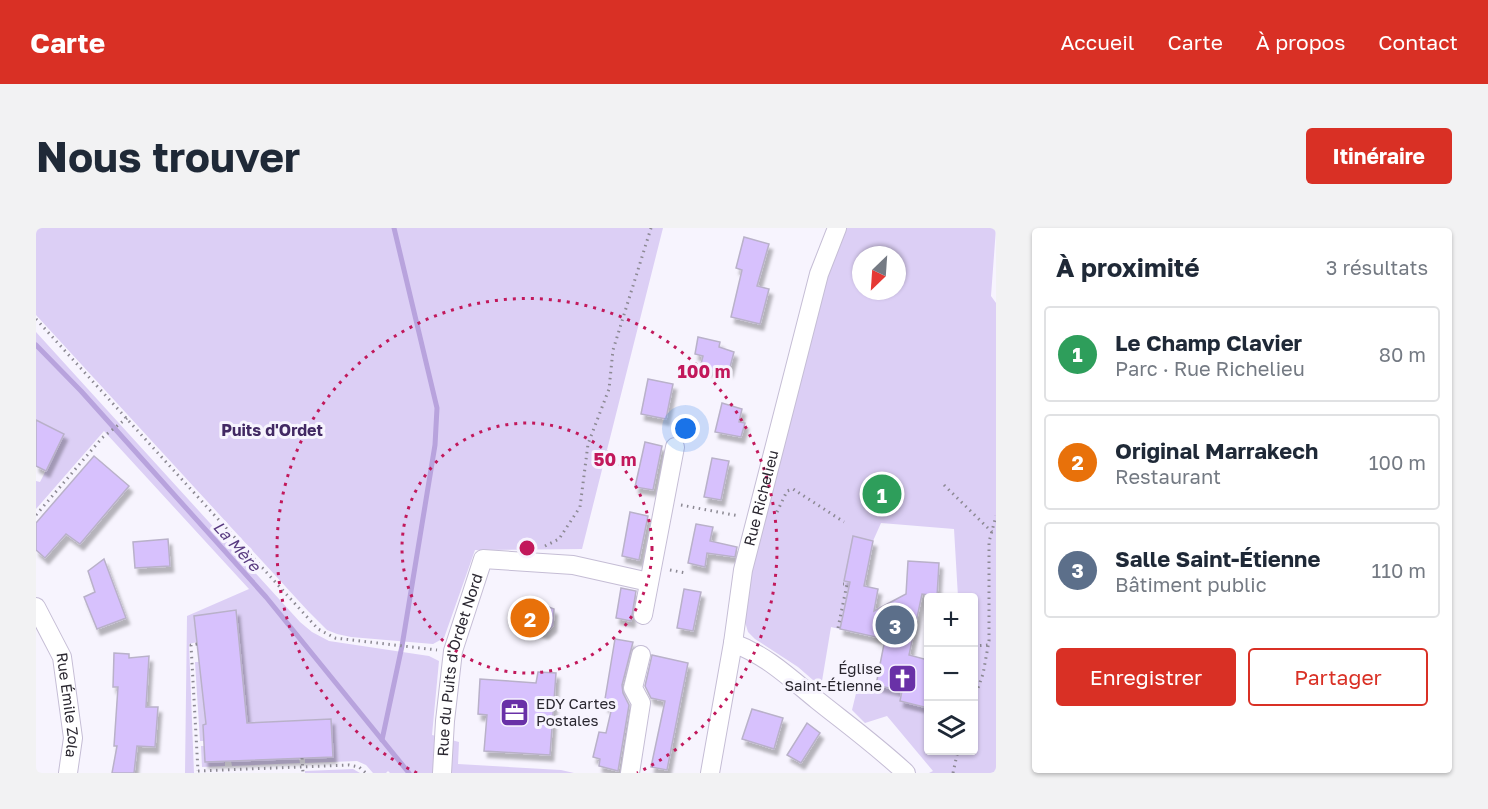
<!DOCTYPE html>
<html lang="fr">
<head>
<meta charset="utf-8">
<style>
	:root { --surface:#fff; --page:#f2f2f3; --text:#1f2937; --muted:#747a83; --line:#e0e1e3; --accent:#d93025 }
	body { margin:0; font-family:"Golos Text",sans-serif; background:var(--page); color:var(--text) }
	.controls { position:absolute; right:18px; bottom:18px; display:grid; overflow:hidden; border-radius:6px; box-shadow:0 2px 4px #0004 }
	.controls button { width:54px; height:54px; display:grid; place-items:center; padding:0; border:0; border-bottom:2px solid var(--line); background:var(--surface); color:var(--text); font:30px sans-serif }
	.compass { position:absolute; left:816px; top:18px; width:54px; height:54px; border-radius:50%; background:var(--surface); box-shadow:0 2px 4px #0004; rotate:205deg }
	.you { position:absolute; left:650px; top:201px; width:21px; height:21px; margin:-15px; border:4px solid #fff; border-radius:50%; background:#1a73e8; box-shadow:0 0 0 9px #1a73e833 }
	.badge { display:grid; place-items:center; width:39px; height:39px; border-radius:50%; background:var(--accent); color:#fff; font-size:20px; font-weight:700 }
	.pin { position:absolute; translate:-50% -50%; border:3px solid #fff; box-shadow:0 2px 6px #0006 }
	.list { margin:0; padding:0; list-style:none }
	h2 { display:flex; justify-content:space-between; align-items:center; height:78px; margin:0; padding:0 24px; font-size:26px }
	h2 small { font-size:20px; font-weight:400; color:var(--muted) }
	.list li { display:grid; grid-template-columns:39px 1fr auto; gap:18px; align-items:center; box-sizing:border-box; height:96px; margin:0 12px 12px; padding:0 12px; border:2px solid var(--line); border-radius:6px }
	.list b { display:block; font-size:22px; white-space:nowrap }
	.list p { margin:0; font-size:20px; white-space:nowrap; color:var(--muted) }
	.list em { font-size:20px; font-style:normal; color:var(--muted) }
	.actions { display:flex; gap:12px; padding:18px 24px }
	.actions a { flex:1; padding:14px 0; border:2px solid var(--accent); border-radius:6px; text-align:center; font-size:21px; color:var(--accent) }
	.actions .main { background:var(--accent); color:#fff }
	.icon { flex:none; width:33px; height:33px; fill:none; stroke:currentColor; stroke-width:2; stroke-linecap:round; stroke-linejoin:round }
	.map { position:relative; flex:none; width:960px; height:545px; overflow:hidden; border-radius:6px }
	header { display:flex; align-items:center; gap:36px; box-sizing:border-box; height:84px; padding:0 30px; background:var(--accent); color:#fff }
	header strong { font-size:28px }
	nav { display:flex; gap:33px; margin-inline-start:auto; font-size:21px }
	.intro { display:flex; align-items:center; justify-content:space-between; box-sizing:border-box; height:144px; padding:0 36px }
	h1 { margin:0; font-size:42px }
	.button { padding:15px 27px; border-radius:6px; background:var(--accent); color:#fff; font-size:21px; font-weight:700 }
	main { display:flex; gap:36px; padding:0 36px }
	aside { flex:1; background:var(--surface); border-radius:6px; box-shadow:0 2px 4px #0004 }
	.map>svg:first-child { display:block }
	.green { fill:#dccff5; fill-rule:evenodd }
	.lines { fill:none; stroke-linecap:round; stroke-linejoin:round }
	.stream { stroke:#b8a3dd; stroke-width:5 }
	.building { fill:#d7c1fd; stroke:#b9b1c9; stroke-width:1.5; filter:url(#shadow) }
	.street-casing { stroke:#c5bdd5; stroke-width:20 }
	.path { stroke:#8c8993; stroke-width:3; stroke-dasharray:1.5 4.5; stroke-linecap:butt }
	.street { stroke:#fff; stroke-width:18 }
	.ring { fill:none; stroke:#c2185b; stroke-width:3; stroke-dasharray:3 6 }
	.labels { text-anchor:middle; stroke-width:6; stroke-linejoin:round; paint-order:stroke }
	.street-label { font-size:15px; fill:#2a2730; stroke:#f7f4fe }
	.poi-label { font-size:15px; fill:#2a2730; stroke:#f7f4fe; text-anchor:end }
	.neighbourhood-label { font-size:16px; font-weight:bold; fill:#422963; stroke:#f7f4fe }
	.water-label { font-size:16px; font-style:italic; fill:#583a80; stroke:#f7f4fe }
	.centre { fill:#c2185b; stroke:#f7f4fe; stroke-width:3 }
	.ring-label { font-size:18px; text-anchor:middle; font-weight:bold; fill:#c2185b; stroke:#f7f4fe; stroke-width:6; stroke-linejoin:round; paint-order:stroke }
</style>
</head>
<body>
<header>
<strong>Carte</strong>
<nav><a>Accueil</a><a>Carte</a><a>À propos</a><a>Contact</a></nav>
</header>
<div class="intro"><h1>Nous trouver</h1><a class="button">Itinéraire</a></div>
<main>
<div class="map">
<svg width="960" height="545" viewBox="0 0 960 545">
	<defs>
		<filter id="shadow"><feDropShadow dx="3.5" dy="6" stdDeviation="1.5" flood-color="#0004"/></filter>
	</defs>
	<rect width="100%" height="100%" fill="#f7f4fe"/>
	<g class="green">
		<polygon points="0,0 627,0 546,321 439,322 408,410 397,416 315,409 301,406 291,402 272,383 0,87"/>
		<path d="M808,0H960L955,68L960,75V545H893L897,543L851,488L829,495L816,482L823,453L866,463L864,473L892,480V522H938V370L922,369L918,301L845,295L837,313L817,309L808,353L814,354L804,401L795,399L785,459L762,439L719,411L712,404L709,394L715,344L785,64ZM825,27H861V63H825Z"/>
		<polygon points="0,104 264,394 276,404 293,413 393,428 403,433 396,507 423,514 422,536 525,542 538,545 354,545 352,543 350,545 337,545 330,537 321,533 269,535 269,530 297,529 295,491 167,497 168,513 164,513 159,434 163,434 168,474 208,470 158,388 161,414 153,416 158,545 149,545 151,388 213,361 68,203 0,281 0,253 4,254 28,207 0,192"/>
		<polygon points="165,518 168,518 170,534 189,534 189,538 166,539"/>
		<polygon points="263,530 264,535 196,538 195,533"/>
		<polygon points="317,541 324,545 269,545 269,543"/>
	</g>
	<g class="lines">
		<g class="stream">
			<polyline points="0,117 45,163 230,369 373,545"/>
			<polyline points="346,512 366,418 399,217 401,180 358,0"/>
		</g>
	</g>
	<g class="building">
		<polygon points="708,9 733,16 721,58 733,61 724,96 695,89 706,42 700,40"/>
		<polygon points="662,109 684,114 683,119 698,124 693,143 678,141 677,143 664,140 667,128 659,126"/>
		<polygon points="612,151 637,156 630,191 605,186"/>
		<polygon points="686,175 706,181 703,194 709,195 705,209 679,204"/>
		<polygon points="0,192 28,206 10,243 0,238"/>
		<polygon points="609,214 626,218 617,262 599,259"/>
		<polygon points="58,228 93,258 44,316 30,306 9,330 0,322 0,295"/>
		<polygon points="676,230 693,233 685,272 668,269"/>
		<polygon points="594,284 612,288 603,332 586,328"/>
		<polygon points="660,296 677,299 674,313 701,319 699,329 671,325 669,339 652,335"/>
		<polygon points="817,308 837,313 828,358 842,361 838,383 870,366 872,333 903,335 901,368 886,366 873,427 892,432 892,480 864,473 866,463 840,457 849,411 804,401 814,354 808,353"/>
		<polygon points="132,311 134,338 99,340 97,314"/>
		<polygon points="68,331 90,390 61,401 48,369 59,364 52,343"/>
		<polygon points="585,360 600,363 595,393 580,390"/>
		<polygon points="648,361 665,364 657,403 641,400"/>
		<polygon points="487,376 503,381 505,376 518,381 517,398 509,405 475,396 478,387"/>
		<polygon points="200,382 211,495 295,491 297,529 169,534 167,497 170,496 158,388"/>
		<polygon points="579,411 597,414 586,457 587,465 593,477 582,543 563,538 564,531 557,529 563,504 570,505 576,479 569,478 569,471"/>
		<polygon points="78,425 93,426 93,430 113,428 110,479 122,479 119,519 101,518 98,545 76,545 81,518 78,518 82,459 77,459"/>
		<polygon points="616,427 652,435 631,542 615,539 629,473 615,470 609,458"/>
		<polygon points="502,444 520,445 514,527 448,523 451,487 442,486 444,451 500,455"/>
		<polygon points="716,481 747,490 738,521 706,511"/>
		<polygon points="771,495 784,505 765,535 751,527"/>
	</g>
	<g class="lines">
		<defs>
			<g id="street">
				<path id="s1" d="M0,379L26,429L37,510L32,545"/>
				<polyline points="607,387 639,219"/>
				<path d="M697,415C730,427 754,450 781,472C811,496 841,518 870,545"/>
				<path id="s2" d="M406,545L409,493L417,423L447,331L537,337L613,354"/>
				<polyline points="594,545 605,475 597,460 605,427"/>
				<path id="s3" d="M674,545L697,415L707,342L783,46L801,0"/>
			</g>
		</defs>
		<use href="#street" class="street-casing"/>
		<g class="path">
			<polyline points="0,91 282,401 299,410 401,422"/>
			<polyline points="908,257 956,304"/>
			<polyline points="645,277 703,288"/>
			<polyline points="741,284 751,263 757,261 808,294"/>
			<polyline points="0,287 66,210 91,190"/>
			<polyline points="509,318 523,311 544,279 552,216 573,161 577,122 615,0"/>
			<polyline points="634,342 650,345"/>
			<polyline points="802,400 811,356 807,356"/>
			<polyline points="161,416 155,417 162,543"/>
			<polyline points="938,418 952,417"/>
			<polyline points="815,438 843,444"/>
			<polyline points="938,471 947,446 953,413 953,314 960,288"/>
			<polyline points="266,530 267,545"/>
			<polyline points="162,543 313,537 323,539 330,545"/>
			<polyline points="917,545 922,522"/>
		</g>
		<use href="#street" class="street"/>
	</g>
	<g class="ring">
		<circle cx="491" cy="320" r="125"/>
		<path d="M381 545A250 250 0 1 1 601 545"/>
	</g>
	<defs>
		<symbol id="church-square" viewBox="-11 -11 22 22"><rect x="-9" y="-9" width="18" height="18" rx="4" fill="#6931a7" stroke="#f7f4fe"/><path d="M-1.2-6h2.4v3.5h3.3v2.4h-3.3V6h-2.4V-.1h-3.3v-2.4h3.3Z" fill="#fff"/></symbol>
		<symbol id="office-square" viewBox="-11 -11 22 22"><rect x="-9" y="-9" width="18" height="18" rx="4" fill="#6931a7" stroke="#f7f4fe"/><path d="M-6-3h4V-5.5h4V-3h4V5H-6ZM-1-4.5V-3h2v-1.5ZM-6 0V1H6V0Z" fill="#fff"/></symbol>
	</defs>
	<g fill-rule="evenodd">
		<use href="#church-square" x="850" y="434" width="33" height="33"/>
		<use href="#office-square" x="462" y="468" width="33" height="33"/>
	</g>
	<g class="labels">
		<g class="street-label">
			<text dy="5" stroke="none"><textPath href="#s3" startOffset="280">Rue Richelieu</textPath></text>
			<text dy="5" stroke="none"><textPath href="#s2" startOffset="110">Rue du Puits d'Ordet Nord</textPath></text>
			<text dy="5" stroke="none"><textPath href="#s1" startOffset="105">Rue Émile Zola</textPath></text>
		</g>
		<g class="poi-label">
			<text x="846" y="446">Église<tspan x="846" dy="17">Saint-Étienne</tspan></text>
			<text x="500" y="481" text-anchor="start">EDY Cartes<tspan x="500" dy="17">Postales</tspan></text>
		</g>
		<g class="neighbourhood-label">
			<text x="236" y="208">Puits d'Ordet</text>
		</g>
		<g class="water-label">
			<text transform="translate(201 318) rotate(48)" y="6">La Mère</text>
		</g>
	</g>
	<circle cx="491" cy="320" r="9" class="centre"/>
	<g class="ring-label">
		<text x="668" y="150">100 m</text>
		<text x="579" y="238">50 m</text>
	</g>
</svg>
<div class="controls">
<button>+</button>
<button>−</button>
<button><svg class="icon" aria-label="layers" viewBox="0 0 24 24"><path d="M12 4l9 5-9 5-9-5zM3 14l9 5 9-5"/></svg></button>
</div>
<svg class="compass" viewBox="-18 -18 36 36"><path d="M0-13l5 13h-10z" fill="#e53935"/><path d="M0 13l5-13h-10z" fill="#747a83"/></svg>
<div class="you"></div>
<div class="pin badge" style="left:846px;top:266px;background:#2e9e5b">1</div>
<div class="pin badge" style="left:494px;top:390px;background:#e8710a">2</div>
<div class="pin badge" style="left:859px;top:397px;background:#5c6f8a">3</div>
</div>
<aside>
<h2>À proximité<small>3 résultats</small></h2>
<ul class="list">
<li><span class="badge" style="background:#2e9e5b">1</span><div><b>Le Champ Clavier</b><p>Parc · Rue Richelieu</p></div><em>80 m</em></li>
<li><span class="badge" style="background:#e8710a">2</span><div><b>Original Marrakech</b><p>Restaurant</p></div><em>100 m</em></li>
<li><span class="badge" style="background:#5c6f8a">3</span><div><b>Salle Saint-Étienne</b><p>Bâtiment public</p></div><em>110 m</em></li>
</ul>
<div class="actions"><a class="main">Enregistrer</a><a>Partager</a></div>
</aside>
</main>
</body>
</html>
